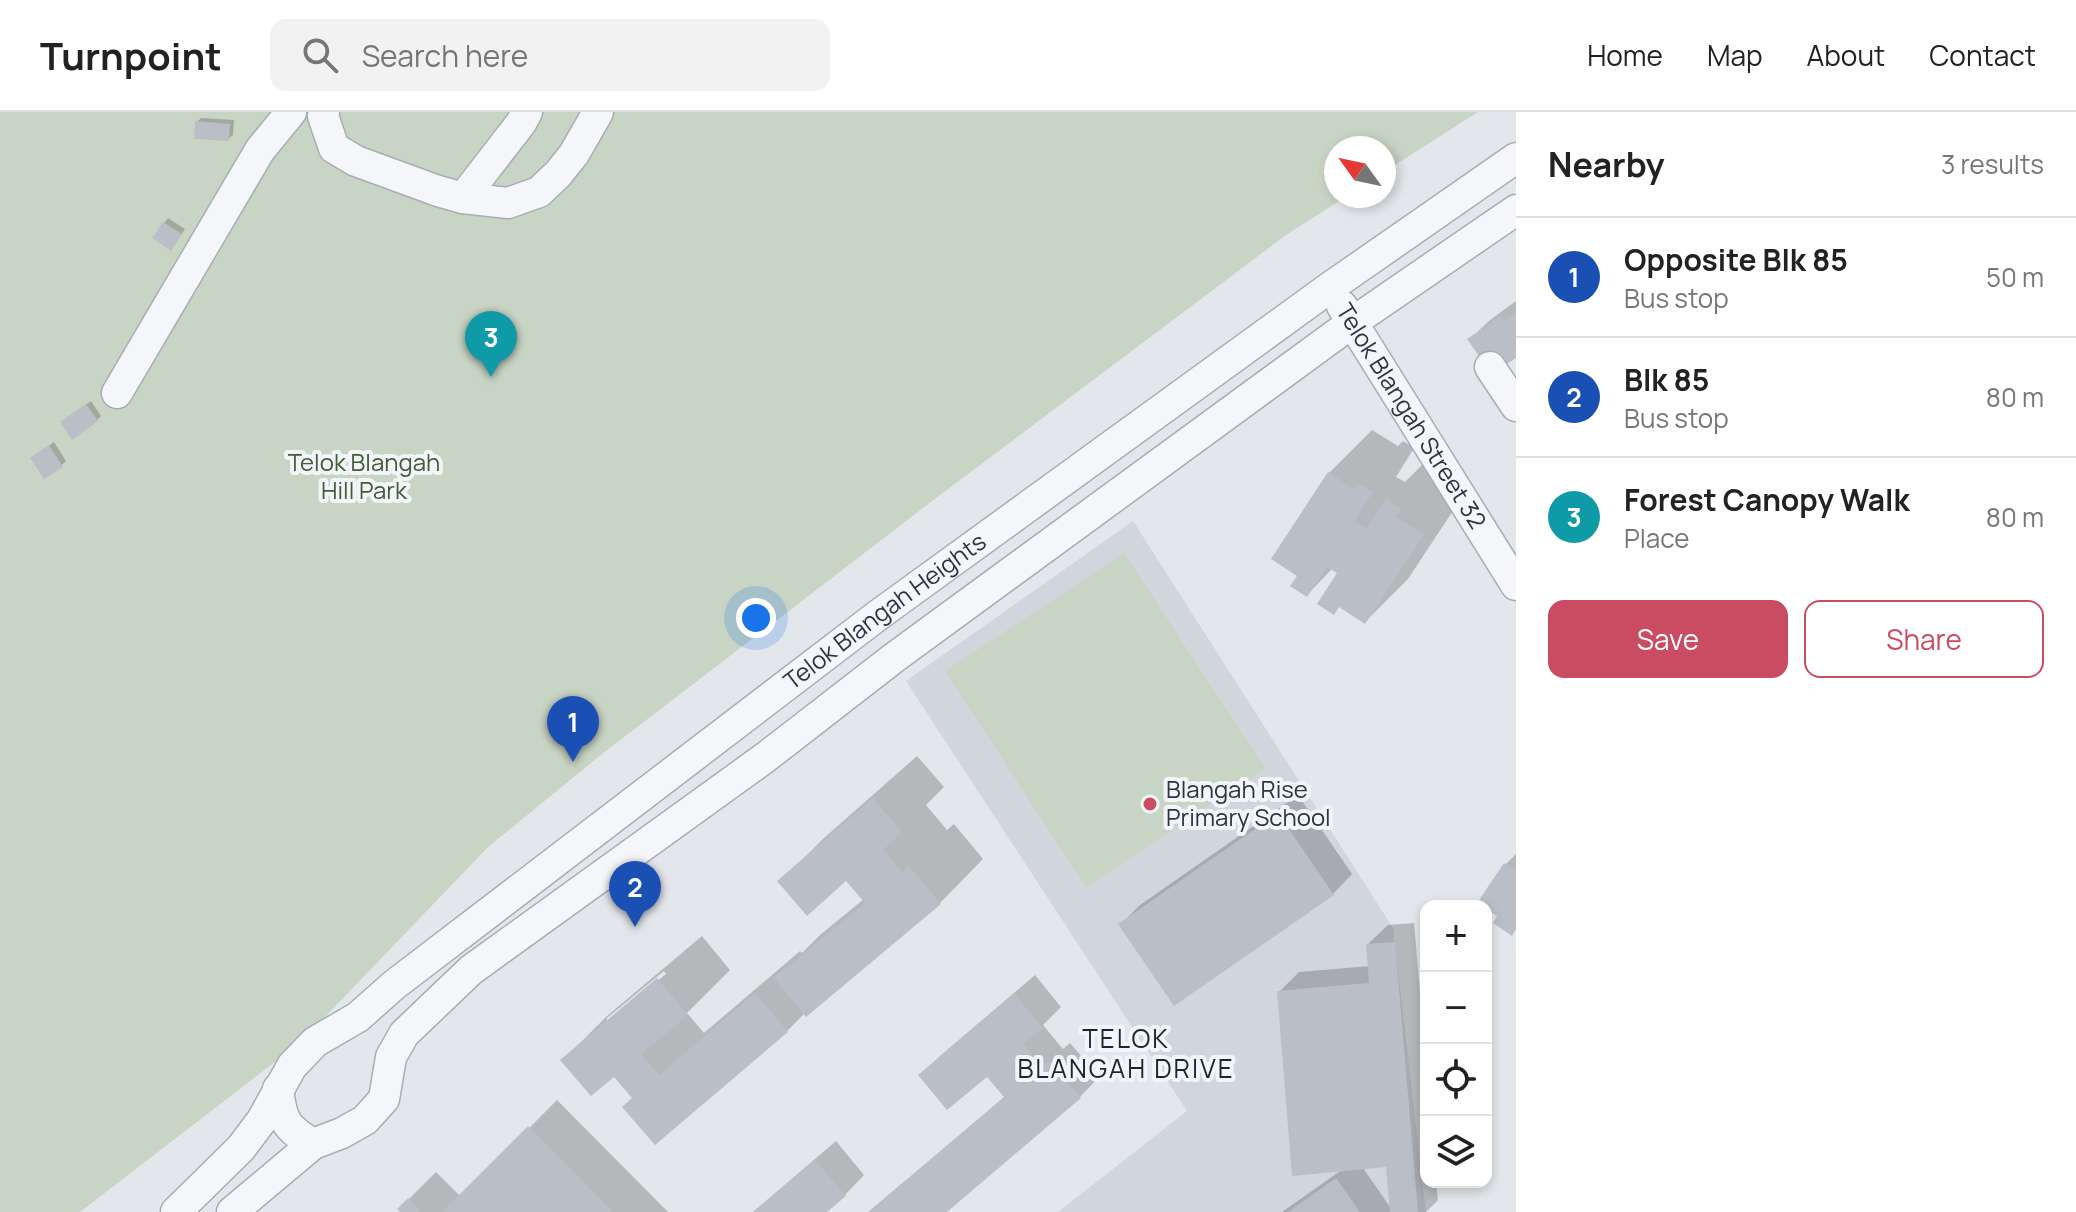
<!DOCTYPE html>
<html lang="en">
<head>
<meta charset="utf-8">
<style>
	:root { --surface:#fff; --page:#f2f2f2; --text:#222; --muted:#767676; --line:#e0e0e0; --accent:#ca4c62 }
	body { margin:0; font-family:Manrope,sans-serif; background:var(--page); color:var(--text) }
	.controls { position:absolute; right:24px; bottom:24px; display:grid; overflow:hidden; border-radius:16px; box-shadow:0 4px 12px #0003 }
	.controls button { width:72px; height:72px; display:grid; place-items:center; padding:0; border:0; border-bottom:2px solid var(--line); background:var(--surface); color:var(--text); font:40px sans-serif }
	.compass { position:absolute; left:1324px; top:24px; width:72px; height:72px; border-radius:50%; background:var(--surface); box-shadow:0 4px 12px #0003; rotate:303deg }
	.you { position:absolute; left:756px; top:506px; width:28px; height:28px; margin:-20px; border:6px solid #fff; border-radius:50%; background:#1a73e8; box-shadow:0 0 0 12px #1a73e833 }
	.badge { display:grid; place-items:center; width:52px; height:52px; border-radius:50%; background:var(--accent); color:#fff; font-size:26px; font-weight:700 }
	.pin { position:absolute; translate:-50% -66px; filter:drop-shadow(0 2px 4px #0008) }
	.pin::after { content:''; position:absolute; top:42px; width:28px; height:24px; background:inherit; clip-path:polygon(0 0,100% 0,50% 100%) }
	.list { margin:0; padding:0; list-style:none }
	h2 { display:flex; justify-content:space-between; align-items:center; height:104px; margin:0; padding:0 32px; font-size:34px }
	h2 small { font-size:26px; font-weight:400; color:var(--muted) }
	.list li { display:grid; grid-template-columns:52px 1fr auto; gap:24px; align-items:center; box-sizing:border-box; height:120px; padding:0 32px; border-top:2px solid var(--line) }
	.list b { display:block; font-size:30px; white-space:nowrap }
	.list p { margin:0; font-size:26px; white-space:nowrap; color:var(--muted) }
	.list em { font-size:26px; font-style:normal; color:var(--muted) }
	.actions { display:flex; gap:16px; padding:24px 32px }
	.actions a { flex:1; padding:18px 0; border:2px solid var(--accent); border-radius:16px; text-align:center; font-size:28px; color:var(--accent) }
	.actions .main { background:var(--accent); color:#fff }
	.icon { flex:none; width:44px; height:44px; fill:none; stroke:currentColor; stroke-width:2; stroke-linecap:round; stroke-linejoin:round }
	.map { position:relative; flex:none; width:1516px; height:1100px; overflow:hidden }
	header { display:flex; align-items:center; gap:48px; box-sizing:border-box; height:112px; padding:0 40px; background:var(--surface); border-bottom:2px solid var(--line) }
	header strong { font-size:38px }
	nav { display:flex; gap:44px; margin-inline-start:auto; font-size:28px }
	.search { width:560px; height:72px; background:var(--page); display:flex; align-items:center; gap:20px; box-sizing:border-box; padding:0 28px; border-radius:16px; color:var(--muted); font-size:30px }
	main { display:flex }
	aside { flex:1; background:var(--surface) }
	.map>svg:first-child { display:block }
	.built { fill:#d1d5dc }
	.green { fill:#c8d4c4 }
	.shadow { fill:#0003; fill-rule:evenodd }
	.building { fill:#babfc7 }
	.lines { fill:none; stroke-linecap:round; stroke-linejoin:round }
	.minor-casing { stroke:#a8adb4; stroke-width:33 }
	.minor { stroke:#f5f6f9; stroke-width:30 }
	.poi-dot { fill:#ca4c62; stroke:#f2f5f8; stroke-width:3 }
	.labels { text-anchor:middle; stroke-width:8; stroke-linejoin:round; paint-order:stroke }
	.street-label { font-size:24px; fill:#2b3442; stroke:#f2f5f8 }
	.park-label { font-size:24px; fill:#405d39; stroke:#f2f5f8 }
	.poi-label { font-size:24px; fill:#2b3442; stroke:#f2f5f8; text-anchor:start }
	.neighbourhood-label { font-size:26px; letter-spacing:2px; fill:#1d2533; stroke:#f2f5f8 }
</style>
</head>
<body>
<header>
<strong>Turnpoint</strong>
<div class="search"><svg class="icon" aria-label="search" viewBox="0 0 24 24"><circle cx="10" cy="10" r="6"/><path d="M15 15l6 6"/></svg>Search here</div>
<nav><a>Home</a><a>Map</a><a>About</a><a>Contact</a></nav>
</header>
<main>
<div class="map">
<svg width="1516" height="1100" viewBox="0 0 1516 1100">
	<rect width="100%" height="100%" fill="#e3e6ea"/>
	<polygon class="built" points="1133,409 1393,816 1426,1100 1058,1100 1187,999 906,569"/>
	<g class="green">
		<polygon points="0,0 1478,0 1384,60 1384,36 1336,36 1336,84 1347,84 1286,123 940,383 602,642 488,735 302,929 80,1100 0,1100"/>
		<polygon points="1124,441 1265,656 1086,775 945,559"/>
	</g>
	<g class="shadow">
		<polygon points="201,6 234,8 233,23 228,27 197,10"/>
		<polygon points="168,106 185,117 175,132 164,111"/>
		<polygon points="1516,189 1516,243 1470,227 1490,208"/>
		<polygon points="91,289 101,304 97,308 67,306"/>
		<polygon points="1372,318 1398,334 1403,329 1414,336 1396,365 1405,370 1430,345 1466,379 1408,467 1365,510 1340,461 1333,456 1307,483 1300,464 1329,361"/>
		<polygon points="54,330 66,349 62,353 37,342"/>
		<path d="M917,644L944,675L926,693L947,718L954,712L983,747L940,791L805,901L787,919L634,985L614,962L563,948L607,904L702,824L730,858L687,901L704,921L800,839L802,841L820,823L864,787L846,766L780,770L824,726ZM664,859L666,862L607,911V906Z"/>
		<polygon points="1298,683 1352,762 1333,782 1121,812 1140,793"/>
		<polygon points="1516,742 1516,817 1480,790 1506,752"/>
		<path d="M1414,811L1426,949V1070H1436L1438,1088L1426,1100H1282L1343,1057L1279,880L1299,860L1370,854L1368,832L1388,813ZM1388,1053L1392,1098L1363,1056Z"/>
		<polygon points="1035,863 1061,895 1043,913 1063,937 1070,931 1099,965 1080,985 944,1100 868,1100 1006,984 987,962 920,964 940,944"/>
		<polygon points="557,988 668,1100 402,1100 399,1097 436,1060 461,1085"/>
		<polygon points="836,1029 864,1063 845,1083 824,1100 753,1100"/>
	</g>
	<g class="building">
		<polygon points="195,9 230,12 229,29 194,27"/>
		<polygon points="163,110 182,122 171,139 152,126"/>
		<polygon points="1516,200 1516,246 1505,253 1481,247 1467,227 1500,205 1503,209"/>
		<polygon points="86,292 98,309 72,328 60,310"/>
		<polygon points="49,333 63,355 44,367 30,346"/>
		<polygon points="1328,360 1354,377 1358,371 1373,380 1354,409 1366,417 1386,387 1401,397 1396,405 1424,423 1365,512 1339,495 1334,503 1317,492 1337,461 1327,455 1307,485 1290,474 1297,464 1271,447"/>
		<polygon points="873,686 902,720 883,738 902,760 909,754 941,792 806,905 774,866 865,791 846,769 807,804 777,769"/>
		<polygon points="1278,701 1334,783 1174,894 1118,812"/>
		<polygon points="1504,751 1516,759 1516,817 1512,824 1493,811 1497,804 1486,797 1486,794 1477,791"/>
		<polygon points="1395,830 1418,1100 1390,1100 1386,1055 1292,1064 1277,879 1369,871 1366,832"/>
		<polygon points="657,866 688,903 641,942 659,963 755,881 788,920 655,1033 622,995 632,986 614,965 591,984 560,948"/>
		<polygon points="1014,882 1043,916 1023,932 1042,955 1049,949 1081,986 947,1100 869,1100 1004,985 987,965 947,998 918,963"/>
		<polygon points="528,1014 613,1100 442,1100"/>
		<polygon points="815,1048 846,1084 827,1100 753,1100"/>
		<polygon points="1336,1066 1360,1100 1288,1100"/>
		<polygon points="408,1086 421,1100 400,1100 397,1097"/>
	</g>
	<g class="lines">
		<defs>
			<g id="minor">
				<polyline points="324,0 323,4 334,36 356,49 438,79 463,86 508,91 539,80 558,62 574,42 598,0"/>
				<polyline points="463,86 521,11 527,0"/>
				<path id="s1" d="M1342,194L1516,473"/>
				<polyline points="1490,255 1516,294"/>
				<polyline points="117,281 260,38 291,0"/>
				<path d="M278,977C282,1009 285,1015 313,1032"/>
				<path id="s2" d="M176,1100L241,1036L262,1008L292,954L315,930L358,905L394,873L877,504L1329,176L1516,46"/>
				<polyline points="232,1100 313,1032 342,1021 365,1008 384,987 391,945 404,922 471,858 766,645 895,545 1353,210 1516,98"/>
			</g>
		</defs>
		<use href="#minor" class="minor-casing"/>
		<use href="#minor" class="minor"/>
	</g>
	<circle class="poi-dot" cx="1150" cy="692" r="8"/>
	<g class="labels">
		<g class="street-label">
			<text dy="8" stroke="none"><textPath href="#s1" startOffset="130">Telok Blangah Street 32</textPath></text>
			<text dy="8" stroke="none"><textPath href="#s2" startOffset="936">Telok Blangah Heights</textPath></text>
		</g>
		<g class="park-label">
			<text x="364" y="359">Telok Blangah<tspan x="364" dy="28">Hill Park</tspan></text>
		</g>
		<g class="poi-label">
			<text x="1166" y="686">Blangah Rise<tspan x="1166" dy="28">Primary School</tspan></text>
		</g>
		<g class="neighbourhood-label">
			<text x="1126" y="936">TELOK<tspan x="1126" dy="30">BLANGAH DRIVE</tspan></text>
		</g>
	</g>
</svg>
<div class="controls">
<button>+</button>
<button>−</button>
<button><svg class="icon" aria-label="locate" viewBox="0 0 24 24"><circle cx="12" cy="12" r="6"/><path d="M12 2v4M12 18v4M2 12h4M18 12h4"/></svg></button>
<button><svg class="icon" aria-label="layers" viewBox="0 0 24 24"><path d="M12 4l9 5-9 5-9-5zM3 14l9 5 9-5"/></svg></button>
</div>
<svg class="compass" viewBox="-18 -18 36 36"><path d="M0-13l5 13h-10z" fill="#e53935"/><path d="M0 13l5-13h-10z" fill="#767676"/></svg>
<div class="you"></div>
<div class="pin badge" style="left:573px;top:650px;background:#1a4fb4">1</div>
<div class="pin badge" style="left:635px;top:815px;background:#1a4fb4">2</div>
<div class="pin badge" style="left:491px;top:265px;background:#0f9aa8">3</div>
</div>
<aside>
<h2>Nearby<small>3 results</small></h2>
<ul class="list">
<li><span class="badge" style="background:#1a4fb4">1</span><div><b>Opposite Blk 85</b><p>Bus stop</p></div><em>50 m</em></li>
<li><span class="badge" style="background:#1a4fb4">2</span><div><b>Blk 85</b><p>Bus stop</p></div><em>80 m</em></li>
<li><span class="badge" style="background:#0f9aa8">3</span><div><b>Forest Canopy Walk</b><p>Place</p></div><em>80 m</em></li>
</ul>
<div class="actions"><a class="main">Save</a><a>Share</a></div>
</aside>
</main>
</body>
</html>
